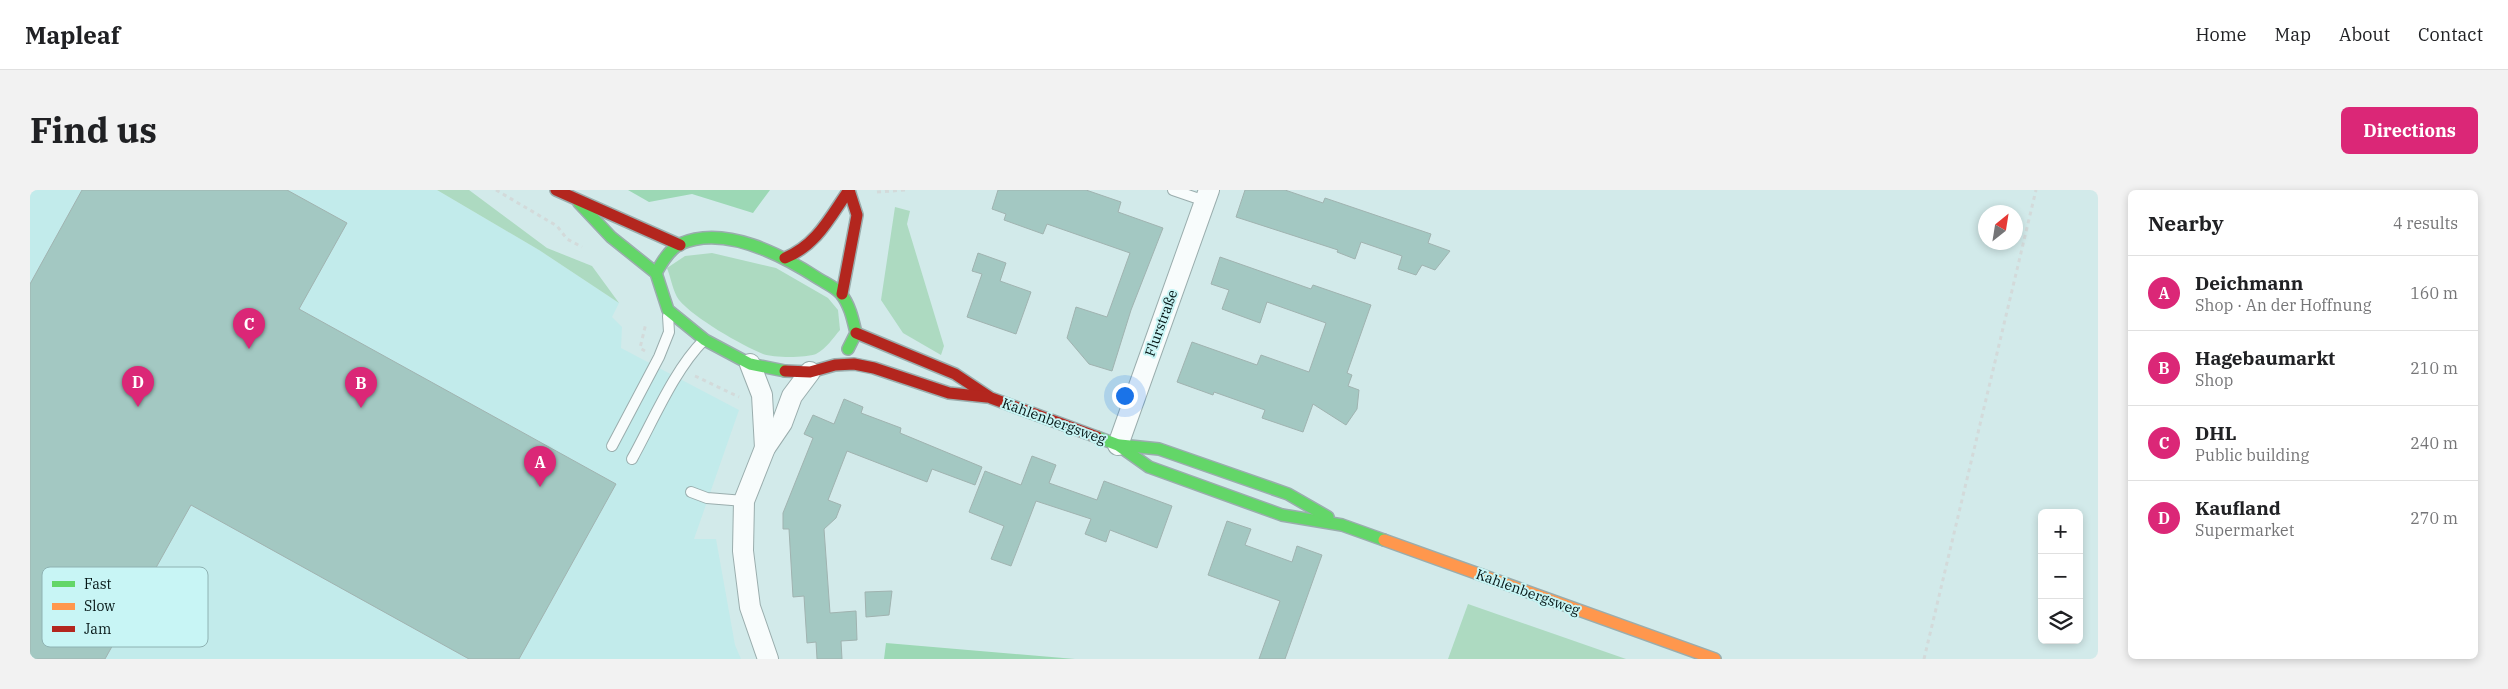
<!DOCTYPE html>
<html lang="en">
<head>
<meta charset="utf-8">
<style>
	:root { --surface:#fff; --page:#f2f2f2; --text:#202124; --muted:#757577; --line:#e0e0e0; --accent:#db2777 }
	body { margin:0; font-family:"IBM Plex Serif",serif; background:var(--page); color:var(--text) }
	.controls { position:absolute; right:15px; bottom:15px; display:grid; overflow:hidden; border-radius:8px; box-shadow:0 2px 8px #0003 }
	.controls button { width:45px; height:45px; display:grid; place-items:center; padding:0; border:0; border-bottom:1px solid var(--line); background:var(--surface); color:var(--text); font:25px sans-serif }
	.compass { position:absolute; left:1948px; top:15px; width:45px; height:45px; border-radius:50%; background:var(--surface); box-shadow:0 2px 8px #0003; rotate:30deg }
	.you { position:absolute; left:1094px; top:205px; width:18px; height:18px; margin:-12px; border:4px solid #fff; border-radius:50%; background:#1a73e8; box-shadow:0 0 0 8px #1a73e833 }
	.badge { display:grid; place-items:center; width:32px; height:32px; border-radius:50%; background:var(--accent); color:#fff; font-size:16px; font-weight:700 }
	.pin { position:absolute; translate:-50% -41px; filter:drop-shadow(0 1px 2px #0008) }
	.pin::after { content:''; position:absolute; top:26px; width:18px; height:15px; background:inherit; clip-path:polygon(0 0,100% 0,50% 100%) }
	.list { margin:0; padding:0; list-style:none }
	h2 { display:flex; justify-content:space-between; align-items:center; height:65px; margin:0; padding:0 20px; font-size:21px }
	h2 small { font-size:16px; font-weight:400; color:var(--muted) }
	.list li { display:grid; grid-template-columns:32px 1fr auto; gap:15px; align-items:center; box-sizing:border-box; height:75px; padding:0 20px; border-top:1px solid var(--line) }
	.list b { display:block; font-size:19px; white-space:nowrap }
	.list p { margin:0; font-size:16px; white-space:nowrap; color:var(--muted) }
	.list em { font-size:16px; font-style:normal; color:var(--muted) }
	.icon { flex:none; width:28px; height:28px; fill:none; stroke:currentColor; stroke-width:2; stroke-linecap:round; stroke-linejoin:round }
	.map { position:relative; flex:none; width:2068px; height:469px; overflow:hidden; border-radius:8px }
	header { display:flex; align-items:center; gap:30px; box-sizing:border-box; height:70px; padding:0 25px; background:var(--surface); border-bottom:1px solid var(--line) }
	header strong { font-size:24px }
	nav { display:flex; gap:28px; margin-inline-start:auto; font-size:18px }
	.intro { display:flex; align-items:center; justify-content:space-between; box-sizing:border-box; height:120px; padding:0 30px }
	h1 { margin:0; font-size:35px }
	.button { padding:12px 22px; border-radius:8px; background:var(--accent); color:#fff; font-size:18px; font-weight:700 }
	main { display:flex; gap:30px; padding:0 30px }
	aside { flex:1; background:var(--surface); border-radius:8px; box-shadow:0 2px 8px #0003 }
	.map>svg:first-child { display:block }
	.built { fill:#c2ebeb }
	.green { fill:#addac1 }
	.forest { fill:#9cd8b5 }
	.building { fill:#a3c8c2; stroke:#a0b3b0 }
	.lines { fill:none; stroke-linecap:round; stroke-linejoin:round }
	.lane-casing { stroke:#9aadad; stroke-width:12 }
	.street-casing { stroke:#9aadad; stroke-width:22 }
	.fast-casing { stroke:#9aadad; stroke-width:14 }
	.slow-casing { stroke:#9aadad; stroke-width:14 }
	.jam-casing { stroke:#9aadad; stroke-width:14 }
	.path { stroke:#d3dada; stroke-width:3; stroke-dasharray:4 4; stroke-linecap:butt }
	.lane { stroke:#f8fcfc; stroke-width:10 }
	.street { stroke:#f8fcfc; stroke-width:20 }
	.fast { stroke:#63d668; stroke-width:11 }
	.slow { stroke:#ff974d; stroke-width:11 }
	.jam { stroke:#b3261e; stroke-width:11 }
	.labels { text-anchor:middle; stroke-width:4; stroke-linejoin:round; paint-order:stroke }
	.street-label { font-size:14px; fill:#051616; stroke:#c8f5f5 }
	.key { fill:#c8f5f5; stroke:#8eb2b2; stroke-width:1 }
	.key-label { font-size:14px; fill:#051616 }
</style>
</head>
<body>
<header>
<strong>Mapleaf</strong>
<nav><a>Home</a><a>Map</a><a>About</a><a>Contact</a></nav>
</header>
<div class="intro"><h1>Find us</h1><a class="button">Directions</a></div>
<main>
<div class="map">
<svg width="2068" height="469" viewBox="0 0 2068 469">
	<rect width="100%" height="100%" fill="#d2eaea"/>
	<polygon class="built" points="0,0 407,0 509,60 589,113 582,127 592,137 591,158 709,220 664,349 686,349 705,455 711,469 0,469"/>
	<g class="green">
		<polygon points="407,0 439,0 517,58 562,76 589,113 509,60"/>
		<polygon points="865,17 880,21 877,34 914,156 911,165 873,143 851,110"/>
		<path d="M682,63L746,78L798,108L808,120L810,140C803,148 796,159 786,164C775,168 744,168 733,164C711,155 664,128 649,110C643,102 641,88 637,78L655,66Z"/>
		<polygon points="1438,414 1596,469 1418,469"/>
	</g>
	<g class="forest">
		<polygon points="598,0 740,0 723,23 662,4 619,12"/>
		<polygon points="856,453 1045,469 854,469"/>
	</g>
	<g class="building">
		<polygon points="52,0 257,0 317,33 269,119 586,294 489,469 439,469 161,315 75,469 0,469 0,94"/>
		<polygon points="968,0 1056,0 1091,12 1088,22 1133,38 1101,120 1082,181 1059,174 1037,148 1046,117 1077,127 1100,63 1017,34 1013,44 974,30 976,24 962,19"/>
		<polygon points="1215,0 1255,0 1293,13 1295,8 1401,44 1398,53 1420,61 1405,80 1392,75 1386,85 1368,79 1372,66 1331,52 1325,69 1307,62 1308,60 1206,27"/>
		<polygon points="948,63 976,73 970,91 1001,102 986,144 937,127 952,84 942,81"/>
		<polygon points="1190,67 1281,99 1283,95 1341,115 1317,183 1322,185 1318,196 1329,200 1327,219 1316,235 1283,214 1273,242 1232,228 1235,220 1184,202 1183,205 1147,192 1162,152 1227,175 1231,165 1279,182 1296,133 1237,112 1230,133 1192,119 1199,100 1181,94"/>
		<polygon points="814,209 833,217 831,223 871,238 870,243 952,277 945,295 902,279 897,292 817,261 798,310 811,315 806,328 794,339 800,423 826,421 827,450 811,451 812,469 787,469 786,452 777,453 774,406 763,407 759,339 753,339 753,323 783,248 774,244 783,225 804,234"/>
		<polygon points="1002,266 1026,275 1019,293 1067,310 1074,291 1142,316 1127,358 1080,340 1076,352 1055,344 1061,329 1006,311 981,376 961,369 974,336 939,322 955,281 991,295"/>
		<polygon points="1197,331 1221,339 1215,355 1262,372 1267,356 1292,365 1255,469 1229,469 1250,411 1178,385"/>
		<polygon points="862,401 859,425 836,427 835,402"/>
	</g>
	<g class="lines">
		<defs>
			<g id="lane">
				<polyline points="1143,0 1175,11"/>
				<polyline points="582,256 629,167 639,142 638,126"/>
				<path d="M602,269C623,231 644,180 674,150"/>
				<polyline points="661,302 677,308 714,311"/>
			</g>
			<g id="street">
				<polyline points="720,174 732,205 735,258"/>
				<polyline points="1088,255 1179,0"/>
				<polyline points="738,469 720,417 713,361 714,311 735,258 752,233 762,206 780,182"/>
			</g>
			<g id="fast">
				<polyline points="549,13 581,47 626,83 638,120 675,150 720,174 755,181"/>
				<path d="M626,83C632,72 639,60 650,54C695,34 752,65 789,89C797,94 805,97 811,104C820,115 823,130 826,143L818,159"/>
				<polyline points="1067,247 1088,255 1119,277 1252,325 1312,335 1354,350"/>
				<polyline points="1090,255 1129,259 1258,304 1298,327"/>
			</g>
			<polyline id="slow" points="1354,350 1685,469"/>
			<g id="jam">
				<polyline points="526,0 650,55"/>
				<path d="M755,68C787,55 800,27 819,0"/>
				<polyline points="812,104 827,25 819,0"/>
				<polyline points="826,143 925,184 961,208 1067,247"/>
				<polyline points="755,181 780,182 805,175 824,174 844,178 919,203 957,207"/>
			</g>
		</defs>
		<use href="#lane" class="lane-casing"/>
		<use href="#street" class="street-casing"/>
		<use href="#fast" class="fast-casing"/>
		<use href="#slow" class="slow-casing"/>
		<use href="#jam" class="jam-casing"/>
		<g class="path">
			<polyline points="466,0 527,36 537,49 552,57"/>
			<polyline points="847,2 876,0"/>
			<polyline points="615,161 610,158 616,133"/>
			<polyline points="665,186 709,207"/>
			<polyline points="1894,469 2006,0"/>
		</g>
		<use href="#lane" class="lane"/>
		<use href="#street" class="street"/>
		<use href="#fast" class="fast"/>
		<use href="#slow" class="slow"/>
		<use href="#jam" class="jam"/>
	</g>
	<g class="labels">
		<g class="street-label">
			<text transform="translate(1131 133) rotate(-70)" y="5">Flurstraße</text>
			<text transform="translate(1024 231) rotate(20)" y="5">Kahlenbergsweg</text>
			<text transform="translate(1498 402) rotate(20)" y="5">Kahlenbergsweg</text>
		</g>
	</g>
	<rect x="12" y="377" width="166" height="80" rx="8" class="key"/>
	<rect x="22" y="391" width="23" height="6" fill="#63d668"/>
	<rect x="22" y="413" width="23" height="7" fill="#ff974d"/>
	<rect x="22" y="436" width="23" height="6" fill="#b3261e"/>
	<g class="key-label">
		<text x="54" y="399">Fast</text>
		<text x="54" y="421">Slow</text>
		<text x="54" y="444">Jam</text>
	</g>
</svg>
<div class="controls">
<button>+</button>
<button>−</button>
<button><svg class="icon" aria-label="layers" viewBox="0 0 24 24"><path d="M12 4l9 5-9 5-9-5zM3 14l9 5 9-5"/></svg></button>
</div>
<svg class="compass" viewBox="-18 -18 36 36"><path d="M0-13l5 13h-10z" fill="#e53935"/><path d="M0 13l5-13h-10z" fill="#757577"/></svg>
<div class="you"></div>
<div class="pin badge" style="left:510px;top:297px">A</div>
<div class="pin badge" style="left:331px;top:218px">B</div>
<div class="pin badge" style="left:219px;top:159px">C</div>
<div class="pin badge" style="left:108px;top:217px">D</div>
</div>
<aside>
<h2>Nearby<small>4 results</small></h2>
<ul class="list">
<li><span class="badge">A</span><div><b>Deichmann</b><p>Shop · An der Hoffnung</p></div><em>160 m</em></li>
<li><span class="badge">B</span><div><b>Hagebaumarkt</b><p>Shop</p></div><em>210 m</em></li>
<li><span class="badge">C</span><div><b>DHL</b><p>Public building</p></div><em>240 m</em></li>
<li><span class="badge">D</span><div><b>Kaufland</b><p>Supermarket</p></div><em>270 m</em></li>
</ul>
</aside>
</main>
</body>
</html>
